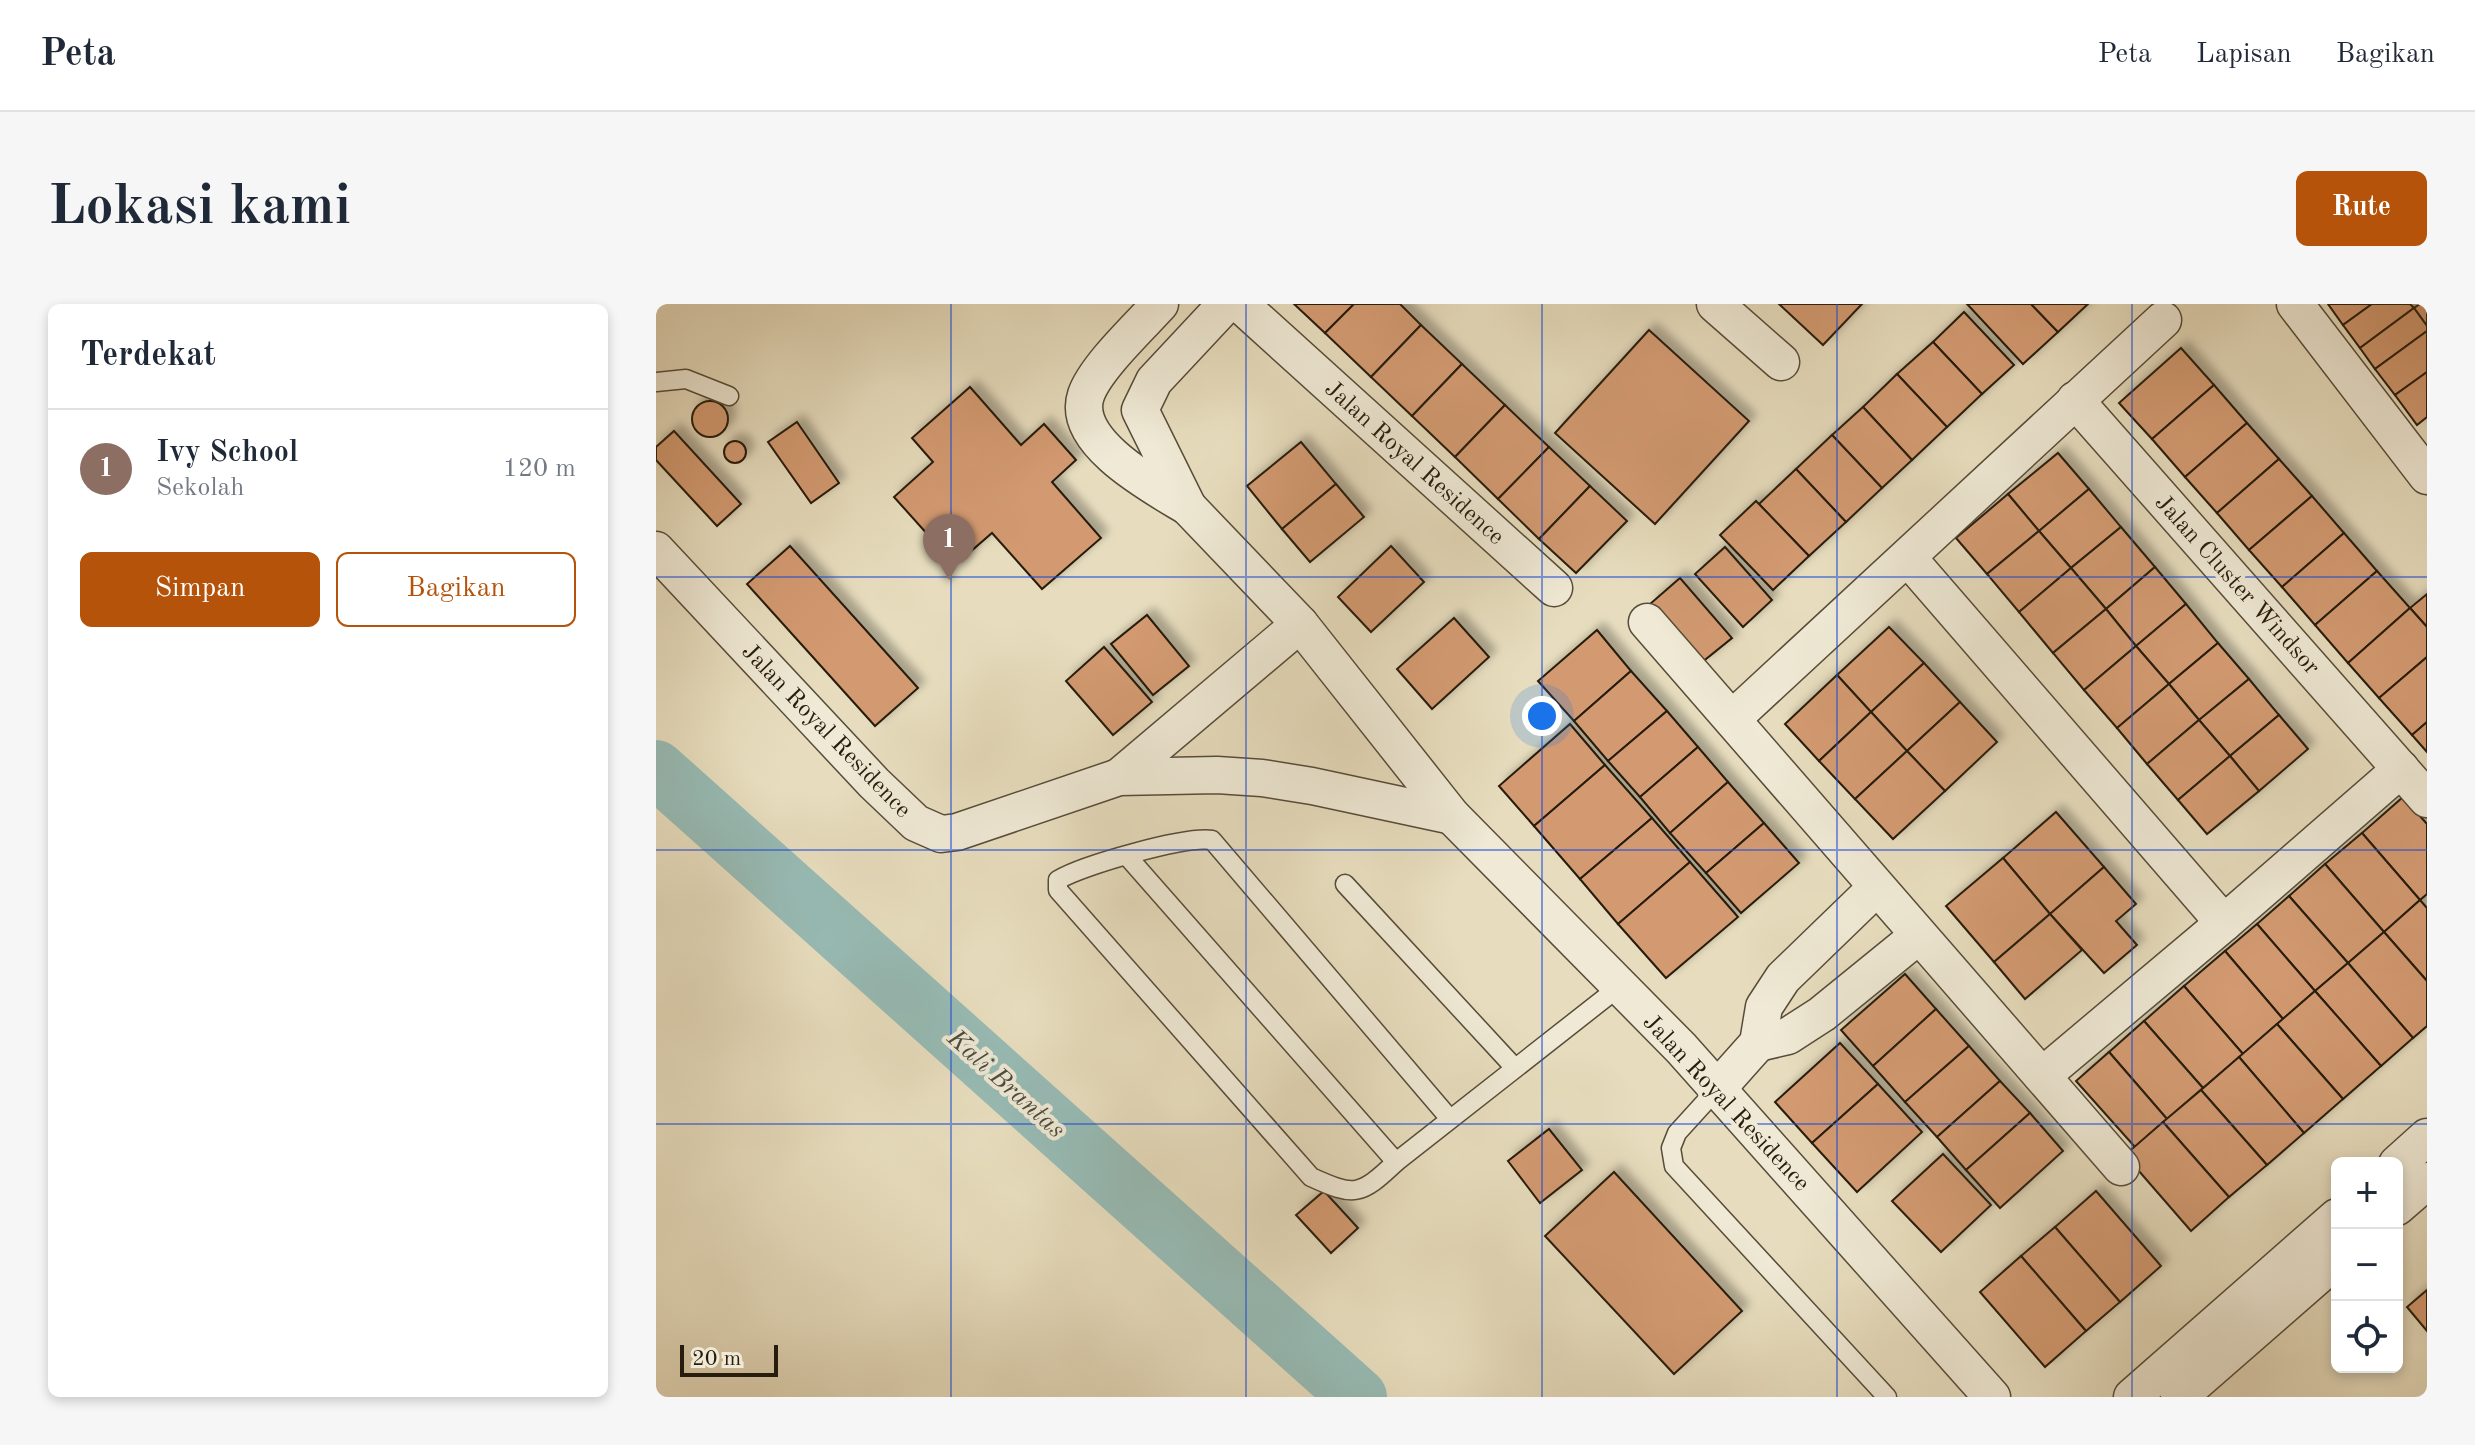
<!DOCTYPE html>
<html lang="id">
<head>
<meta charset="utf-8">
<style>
	:root { --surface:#fff; --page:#f6f6f7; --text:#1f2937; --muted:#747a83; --line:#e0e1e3; --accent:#b45309 }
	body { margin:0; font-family:"Old Standard TT",serif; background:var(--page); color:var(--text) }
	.controls { position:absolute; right:24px; bottom:24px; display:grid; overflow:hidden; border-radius:12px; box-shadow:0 4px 12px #0003 }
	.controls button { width:72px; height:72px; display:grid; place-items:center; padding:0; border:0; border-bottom:2px solid var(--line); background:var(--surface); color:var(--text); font:40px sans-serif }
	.scale { position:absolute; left:24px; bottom:20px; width:98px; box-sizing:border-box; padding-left:8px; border:4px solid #271c0d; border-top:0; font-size:22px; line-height:28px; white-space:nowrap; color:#271c0d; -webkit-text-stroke:6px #efe9d5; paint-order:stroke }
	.you { position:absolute; left:886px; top:412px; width:28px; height:28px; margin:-20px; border:6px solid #fff; border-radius:50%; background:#1a73e8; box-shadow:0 0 0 12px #1a73e833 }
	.badge { display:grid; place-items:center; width:52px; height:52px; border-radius:50%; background:var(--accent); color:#fff; font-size:26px; font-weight:700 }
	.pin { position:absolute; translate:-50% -66px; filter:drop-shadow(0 2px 4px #0008) }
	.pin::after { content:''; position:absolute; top:42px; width:28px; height:24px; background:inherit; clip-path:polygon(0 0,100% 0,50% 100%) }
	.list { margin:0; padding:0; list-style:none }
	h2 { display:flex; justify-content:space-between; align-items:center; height:104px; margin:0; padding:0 32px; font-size:34px }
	h2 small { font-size:26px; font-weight:400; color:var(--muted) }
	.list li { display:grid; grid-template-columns:52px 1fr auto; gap:24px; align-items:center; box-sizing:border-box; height:120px; padding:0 32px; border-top:2px solid var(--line) }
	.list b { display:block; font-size:30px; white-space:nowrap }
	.list p { margin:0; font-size:26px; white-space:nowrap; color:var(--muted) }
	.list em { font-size:26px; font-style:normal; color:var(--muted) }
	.actions { display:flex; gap:16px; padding:24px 32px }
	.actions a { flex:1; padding:18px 0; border:2px solid var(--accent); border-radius:12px; text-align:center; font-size:28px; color:var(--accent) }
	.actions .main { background:var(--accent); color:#fff }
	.icon { flex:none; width:44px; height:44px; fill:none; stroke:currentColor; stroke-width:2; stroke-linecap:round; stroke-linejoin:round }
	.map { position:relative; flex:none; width:1771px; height:1093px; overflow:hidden; border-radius:12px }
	header { display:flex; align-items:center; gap:48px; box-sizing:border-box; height:112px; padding:0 40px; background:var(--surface); border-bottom:2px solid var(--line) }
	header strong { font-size:38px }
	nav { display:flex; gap:44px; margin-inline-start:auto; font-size:28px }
	.intro { display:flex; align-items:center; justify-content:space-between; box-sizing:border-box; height:192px; padding:0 48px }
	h1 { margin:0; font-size:56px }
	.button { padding:20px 36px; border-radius:12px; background:var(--accent); color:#fff; font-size:28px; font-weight:700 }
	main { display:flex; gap:48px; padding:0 48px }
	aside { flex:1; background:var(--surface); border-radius:12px; box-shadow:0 4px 12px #0003 }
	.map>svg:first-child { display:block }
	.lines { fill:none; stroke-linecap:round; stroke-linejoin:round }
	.river { stroke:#97bbb5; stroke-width:58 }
	.building { fill:#d39a71; stroke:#271c0d; stroke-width:2; filter:url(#shadow) }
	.lane-casing { stroke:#574c39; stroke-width:21 }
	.street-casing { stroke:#574c39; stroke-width:39 }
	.lane { stroke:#efe9d5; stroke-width:18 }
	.street { stroke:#efe9d5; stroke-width:36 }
	.grid { fill:none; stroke:#1d4ed8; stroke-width:2; stroke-opacity:0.55 }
	.labels { text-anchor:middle; stroke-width:8; stroke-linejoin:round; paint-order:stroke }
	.street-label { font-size:24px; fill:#271c0d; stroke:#efe9d5 }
	.water-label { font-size:26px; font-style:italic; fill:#494c3f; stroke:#efe9d5 }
</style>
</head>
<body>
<header>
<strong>Peta</strong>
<nav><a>Peta</a><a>Lapisan</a><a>Bagikan</a></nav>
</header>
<div class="intro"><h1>Lokasi kami</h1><a class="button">Rute</a></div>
<main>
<aside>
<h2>Terdekat<small></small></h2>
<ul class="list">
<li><span class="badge" style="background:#8d6e63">1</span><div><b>Ivy School</b><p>Sekolah</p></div><em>120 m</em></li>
</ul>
<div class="actions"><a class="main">Simpan</a><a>Bagikan</a></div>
</aside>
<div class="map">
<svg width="1771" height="1093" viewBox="0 0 1771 1093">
	<defs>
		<filter id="shadow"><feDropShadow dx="7" dy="-7" stdDeviation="4" flood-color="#0004"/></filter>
	</defs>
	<rect width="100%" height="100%" fill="#e7ddbe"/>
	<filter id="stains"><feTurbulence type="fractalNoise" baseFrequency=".0025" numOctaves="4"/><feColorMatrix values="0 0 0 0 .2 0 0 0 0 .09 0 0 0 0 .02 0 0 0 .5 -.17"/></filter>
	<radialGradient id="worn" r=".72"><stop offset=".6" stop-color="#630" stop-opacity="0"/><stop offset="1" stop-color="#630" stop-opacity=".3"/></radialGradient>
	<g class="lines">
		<polyline class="river" points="0,465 702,1093"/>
	</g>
	<g class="building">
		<polygon points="638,0 698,0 669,29"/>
		<polygon points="698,0 744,0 765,21 715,73 669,29"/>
		<polygon points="1123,0 1206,0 1167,41"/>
		<polygon points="1311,0 1375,0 1402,28 1367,60"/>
		<polygon points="1375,0 1432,0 1402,28"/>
		<polygon points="1672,0 1716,0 1687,21"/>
		<polygon points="1716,0 1754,0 1758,4 1704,44 1687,21"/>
		<polygon points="1764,0 1771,0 1771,22 1758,4"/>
		<polygon points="1758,4 1771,22 1771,27 1719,65 1704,44"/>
		<polygon points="1308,8 1358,61 1326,90 1277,38"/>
		<polygon points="765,21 806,60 756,112 715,73"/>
		<polygon points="993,26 1093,117 999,220 899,129"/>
		<polygon points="1771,27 1771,68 1739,91 1719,65"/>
		<polygon points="1277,38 1326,90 1291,123 1241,70"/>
		<polygon points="1525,44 1558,81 1496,135 1463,99"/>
		<polygon points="806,60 849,101 799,153 756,112"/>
		<polygon points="1771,68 1771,113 1761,121 1739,91"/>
		<polygon points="1241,70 1291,123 1256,156 1207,103"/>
		<polygon points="1558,81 1591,119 1529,173 1496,135"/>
		<polygon points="314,83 365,141 388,120 420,156 396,178 445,234 386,285 336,229 299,261 238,193 277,158 256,134"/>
		<circle cx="54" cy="115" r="18"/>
		<polygon points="849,101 893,143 842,195 799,153"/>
		<polygon points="1207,103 1256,156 1226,184 1176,131"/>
		<polygon points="141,118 183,179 155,199 112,138"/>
		<polygon points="1591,119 1623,155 1561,209 1529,173"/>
		<polygon points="18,127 85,200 61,222 0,156 0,143"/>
		<polygon points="1176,131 1226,184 1190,218 1140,165"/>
		<circle cx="79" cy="148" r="11"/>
		<polygon points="645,138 680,180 626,225 591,182"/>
		<polygon points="893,143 934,182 883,235 842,195"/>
		<polygon points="1402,149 1433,185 1383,227 1352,190"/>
		<polygon points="1623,155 1656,192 1593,246 1561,209"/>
		<polygon points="1140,165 1190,218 1153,252 1103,200"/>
		<polygon points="680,180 708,213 654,258 626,225"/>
		<polygon points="934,182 971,217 920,269 883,235"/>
		<polygon points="1433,185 1465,223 1415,264 1383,227"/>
		<polygon points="1352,190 1383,227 1331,270 1300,234"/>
		<polygon points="1656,192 1688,229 1626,283 1593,246"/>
		<polygon points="1100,197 1153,252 1117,286 1064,231"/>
		<polygon points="1465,223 1499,263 1450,305 1415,264"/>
		<polygon points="1383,227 1415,264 1363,308 1331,270"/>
		<polygon points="1688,229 1721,267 1659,321 1626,283"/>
		<polygon points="134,242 262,384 219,422 91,280"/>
		<polygon points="735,242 768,278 715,328 682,293"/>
		<polygon points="1069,243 1116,296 1087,323 1039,270"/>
		<polygon points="1499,263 1530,300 1480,342 1450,305"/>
		<polygon points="1415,264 1450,305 1397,349 1363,308"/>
		<polygon points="1721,267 1754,304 1692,359 1659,321"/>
		<polygon points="1024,274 1076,334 1045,359 994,300"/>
		<polygon points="1771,290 1771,323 1754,304"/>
		<polygon points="1530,300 1562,339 1513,380 1480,342"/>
		<polygon points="1754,304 1771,323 1771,353 1723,394 1692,359"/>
		<polygon points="1450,305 1480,342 1428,386 1397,349"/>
		<polygon points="491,311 533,362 497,391 455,340"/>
		<polygon points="798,314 833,353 776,405 741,365"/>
		<polygon points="1233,323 1268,359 1215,408 1181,371"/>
		<polygon points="941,326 975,367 918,417 882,377"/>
		<polygon points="1562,339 1593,375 1543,416 1513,380"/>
		<polygon points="1480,342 1513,380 1461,424 1428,386"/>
		<polygon points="448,343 496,398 457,431 410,377"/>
		<polygon points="1771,353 1771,418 1756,431 1723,394"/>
		<polygon points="1268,359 1304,398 1251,447 1215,408"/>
		<polygon points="975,367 1011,407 952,457 918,417"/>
		<polygon points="1181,371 1215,408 1163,457 1129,420"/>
		<polygon points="1593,375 1623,411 1574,452 1543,416"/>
		<polygon points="1513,380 1543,416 1491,460 1461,424"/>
		<polygon points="1304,398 1341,438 1289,487 1251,447"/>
		<polygon points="1011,407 1042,443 984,493 952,457"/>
		<polygon points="1215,408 1251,447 1199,495 1163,457"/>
		<polygon points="1623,411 1652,445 1603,487 1574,452"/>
		<polygon points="1543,416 1574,452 1522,496 1491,460"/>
		<polygon points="1771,418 1771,448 1756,431"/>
		<polygon points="914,420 949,461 878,522 843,482"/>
		<polygon points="1042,443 1072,478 1014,529 984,493"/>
		<polygon points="1251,447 1289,487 1237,535 1199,495"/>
		<polygon points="1574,452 1603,487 1551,530 1522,496"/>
		<polygon points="949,461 996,514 924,575 878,522"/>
		<polygon points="1072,478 1108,519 1050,569 1014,529"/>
		<polygon points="1747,493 1771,520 1771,590 1764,596 1706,529"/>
		<polygon points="1400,508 1448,563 1394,610 1347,554"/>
		<polygon points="996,514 1034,558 962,620 924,575"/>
		<polygon points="1108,519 1143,559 1085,609 1050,569"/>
		<polygon points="1706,529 1764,596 1728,628 1669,560"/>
		<polygon points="1347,554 1394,610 1338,658 1290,602"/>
		<polygon points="1034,558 1082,613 1010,674 962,620"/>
		<polygon points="1669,560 1728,628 1692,659 1633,592"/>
		<polygon points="1448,563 1480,600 1460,617 1481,641 1448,669 1394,610"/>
		<polygon points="1633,592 1692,659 1659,687 1601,620"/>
		<polygon points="1764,596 1771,604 1771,677 1728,628"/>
		<polygon points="1394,610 1426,646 1369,695 1338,658"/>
		<polygon points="1601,620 1659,687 1627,715 1569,647"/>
		<polygon points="1728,628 1771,677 1771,722 1757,734 1692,659"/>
		<polygon points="1569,647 1627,715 1587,750 1528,682"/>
		<polygon points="1692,659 1757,734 1725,762 1659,687"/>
		<polygon points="1249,670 1280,705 1217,762 1185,726"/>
		<polygon points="1528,682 1587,750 1547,784 1488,717"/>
		<polygon points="1659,687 1725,762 1687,795 1621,720"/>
		<polygon points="1280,705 1313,742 1249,798 1217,762"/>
		<polygon points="1488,717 1547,784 1511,815 1453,748"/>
		<polygon points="1621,720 1687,795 1648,829 1583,753"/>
		<polygon points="1184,739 1222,780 1156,839 1119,798"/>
		<polygon points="1313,742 1344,777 1281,833 1249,798"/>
		<polygon points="1453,748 1511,815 1479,843 1420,777"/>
		<polygon points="1583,753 1648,829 1611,861 1545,786"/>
		<polygon points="1344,777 1374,809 1310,866 1281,833"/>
		<polygon points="1222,780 1266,828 1201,888 1156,839"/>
		<polygon points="1545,786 1611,861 1573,893 1507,818"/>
		<polygon points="1374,809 1407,847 1344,904 1310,866"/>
		<polygon points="1507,818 1573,893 1535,927 1469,851"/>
		<polygon points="893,825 926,866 884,899 852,857"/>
		<polygon points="1287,850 1335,901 1285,948 1236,897"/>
		<polygon points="958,868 1086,1007 1018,1070 889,932"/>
		<polygon points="668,887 702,924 675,949 640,911"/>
		<polygon points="1440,887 1505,962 1464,998 1399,923"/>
		<polygon points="1399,923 1464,998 1430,1027 1365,952"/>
		<polygon points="1365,952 1430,1027 1389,1063 1324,988"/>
		<polygon points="1771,986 1771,1027 1751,1003"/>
	</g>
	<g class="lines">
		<defs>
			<g id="lane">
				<polyline points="0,78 30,75 73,92"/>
				<polyline points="471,552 740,858"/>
				<polyline points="689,580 859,764"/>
				<polyline points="1061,785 1021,829 1015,844 1018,862 1231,1093"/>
				<path d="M794,815L556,536C529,532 427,561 402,576V586L655,873C699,893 704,892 740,858L963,683"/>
			</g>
			<g id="street">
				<path d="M504,0C484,22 439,64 430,91C414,138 499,183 532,203L484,106L498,77L570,0"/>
				<polyline points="584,0 898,284"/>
				<polyline points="1059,0 1125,58"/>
				<polyline points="1639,0 1771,172"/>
				<polyline points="1419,96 1771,495"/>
				<polyline points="532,203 644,320 796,512 1025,744 1336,1093"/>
				<polyline points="0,246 218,479 260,519 285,530 301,528 463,473 561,471 606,474 656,482 796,512"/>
				<polyline points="1252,254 1568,619"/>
				<polyline points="991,318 1465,863"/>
				<polyline points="1076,415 1507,16"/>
				<polyline points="463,473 644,320"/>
				<polyline points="1102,739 1132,732 1166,710 1262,632"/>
				<polyline points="1386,772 1568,619 1745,465"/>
				<polyline points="1061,785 1102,739 1108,703 1127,674 1220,584"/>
				<polyline points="1741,860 1771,833"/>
				<polyline points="1741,903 1771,877"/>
				<polyline points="1476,1093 1681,913"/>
				<polyline points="1523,1093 1681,955"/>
			</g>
		</defs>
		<use href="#lane" class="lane-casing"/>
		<use href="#street" class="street-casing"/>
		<use href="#lane" class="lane"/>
		<use href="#street" class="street"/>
	</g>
	<path class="grid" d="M295,0V1093M590,0V1093M886,0V1093M1181,0V1093M1476,0V1093M0,273H1771M0,546H1771M0,820H1771"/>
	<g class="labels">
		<g class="street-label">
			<text transform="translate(759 158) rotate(42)" y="8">Jalan Royal Residence</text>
			<text transform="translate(1582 280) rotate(48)" y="8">Jalan Cluster Windsor</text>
			<text transform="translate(171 426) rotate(46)" y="8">Jalan Royal Residence</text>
			<text transform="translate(1071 798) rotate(47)" y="8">Jalan Royal Residence</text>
		</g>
		<g class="water-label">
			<text transform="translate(351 779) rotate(42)" y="9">Kali Brantas</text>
		</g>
	</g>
	<rect width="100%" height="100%" filter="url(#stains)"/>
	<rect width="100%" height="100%" fill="url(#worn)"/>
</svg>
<div class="controls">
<button>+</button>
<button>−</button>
<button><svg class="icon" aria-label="locate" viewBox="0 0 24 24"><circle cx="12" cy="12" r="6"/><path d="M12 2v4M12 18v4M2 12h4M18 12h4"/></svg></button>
</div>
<div class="scale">20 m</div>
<div class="you"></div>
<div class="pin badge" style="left:293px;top:276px;background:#8d6e63">1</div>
</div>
</main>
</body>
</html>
